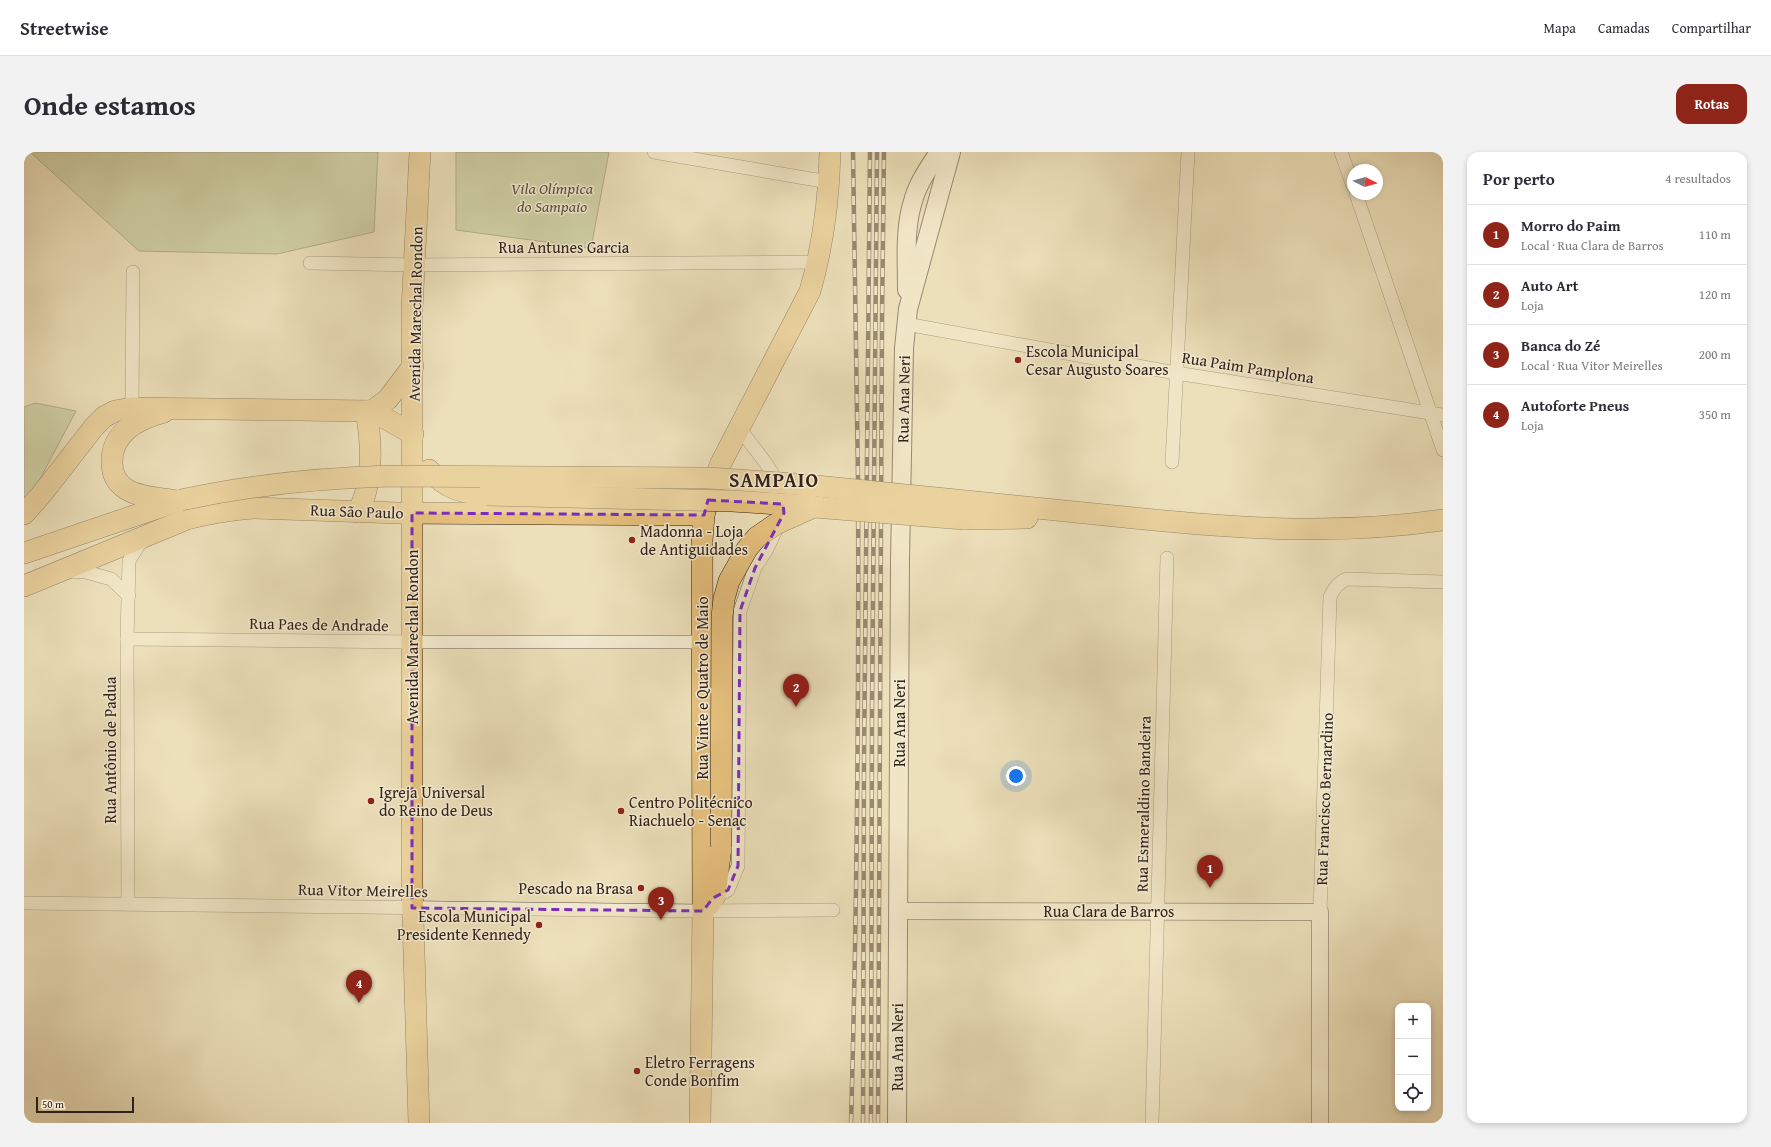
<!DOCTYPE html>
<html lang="pt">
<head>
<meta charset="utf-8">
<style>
	:root { --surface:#fff; --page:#f2f2f3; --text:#2b2b33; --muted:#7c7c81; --line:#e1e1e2; --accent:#8f2418 }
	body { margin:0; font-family:"Gentium Book Plus",serif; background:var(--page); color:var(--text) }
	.controls { position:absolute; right:12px; bottom:12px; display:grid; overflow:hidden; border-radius:8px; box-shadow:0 2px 6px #0003 }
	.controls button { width:36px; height:36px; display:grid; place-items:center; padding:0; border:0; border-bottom:1px solid var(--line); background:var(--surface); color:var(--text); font:20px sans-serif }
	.compass { position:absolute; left:1323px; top:12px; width:36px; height:36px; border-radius:50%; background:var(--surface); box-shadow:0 2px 6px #0003; rotate:95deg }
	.scale { position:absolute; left:12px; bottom:10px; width:98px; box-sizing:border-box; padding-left:4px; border:2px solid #322119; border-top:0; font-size:11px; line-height:14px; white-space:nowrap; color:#322119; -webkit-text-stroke:3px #f3ebd2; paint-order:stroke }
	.you { position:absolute; left:992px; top:624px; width:14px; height:14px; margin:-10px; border:3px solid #fff; border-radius:50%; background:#1a73e8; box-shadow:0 0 0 6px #1a73e833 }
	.badge { display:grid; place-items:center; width:26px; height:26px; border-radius:50%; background:var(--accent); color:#fff; font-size:13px; font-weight:700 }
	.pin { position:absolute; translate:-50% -33px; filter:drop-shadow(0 1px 2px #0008) }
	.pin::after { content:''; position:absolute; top:21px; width:14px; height:12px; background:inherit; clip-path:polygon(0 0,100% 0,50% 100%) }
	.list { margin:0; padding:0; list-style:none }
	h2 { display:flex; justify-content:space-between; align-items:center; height:52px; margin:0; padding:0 16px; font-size:17px }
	h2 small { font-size:13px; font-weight:400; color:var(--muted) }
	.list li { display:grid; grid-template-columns:26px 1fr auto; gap:12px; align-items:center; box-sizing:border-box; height:60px; padding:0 16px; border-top:1px solid var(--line) }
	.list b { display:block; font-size:15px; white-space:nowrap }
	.list p { margin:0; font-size:13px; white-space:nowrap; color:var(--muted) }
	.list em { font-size:13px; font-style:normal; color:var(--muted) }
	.icon { flex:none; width:22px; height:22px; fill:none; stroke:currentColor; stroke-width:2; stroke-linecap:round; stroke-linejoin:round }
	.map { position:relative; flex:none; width:1419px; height:971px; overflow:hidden; border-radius:12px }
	header { display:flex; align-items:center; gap:24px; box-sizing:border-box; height:56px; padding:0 20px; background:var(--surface); border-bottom:1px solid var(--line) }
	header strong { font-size:19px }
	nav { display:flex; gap:22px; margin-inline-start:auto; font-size:14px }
	.intro { display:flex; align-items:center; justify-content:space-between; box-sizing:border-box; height:96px; padding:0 24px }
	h1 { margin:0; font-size:28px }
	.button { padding:10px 18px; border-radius:12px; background:var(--accent); color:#fff; font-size:14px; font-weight:700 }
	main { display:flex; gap:24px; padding:0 24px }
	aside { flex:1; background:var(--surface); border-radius:12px; box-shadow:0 2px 6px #0003 }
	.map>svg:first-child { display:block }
	.green { fill:#b1c395; stroke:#727257 }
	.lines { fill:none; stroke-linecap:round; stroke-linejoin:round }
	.minor-casing { stroke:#605141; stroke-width:14 }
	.tertiary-casing { stroke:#605141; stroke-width:18 }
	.secondary-casing { stroke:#322119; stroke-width:20 }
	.primary-casing { stroke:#322119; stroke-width:22 }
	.minor { stroke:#f3ebd2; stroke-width:13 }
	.tertiary { stroke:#f3ebd2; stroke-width:16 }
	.secondary { stroke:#f3ebd2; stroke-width:18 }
	.primary { stroke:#e6c07d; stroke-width:21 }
	.rail-casing { stroke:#322119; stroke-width:4.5 }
	.rail { stroke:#f3ebd2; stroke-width:3; stroke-dasharray:9; stroke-linecap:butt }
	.primary-bridge-casing { stroke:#322119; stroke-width:22; stroke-linecap:butt }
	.primary-bridge { stroke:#e6c07d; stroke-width:21 }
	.marked { fill:none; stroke:#7b2cbf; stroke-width:3; stroke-dasharray:8 5; stroke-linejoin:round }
	.poi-dot { fill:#8f2418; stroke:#f3ebd2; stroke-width:1.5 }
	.labels { text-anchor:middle; stroke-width:3; stroke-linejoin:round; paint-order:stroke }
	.park-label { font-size:16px; font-style:italic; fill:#58523e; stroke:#f3ebd2 }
	.street-label { font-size:16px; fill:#322119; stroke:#f3ebd2 }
	.poi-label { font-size:16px; fill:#322119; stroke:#f3ebd2; text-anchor:start }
	.district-label { font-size:20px; font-weight:bold; letter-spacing:1px; fill:#322119; stroke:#f3ebd2 }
</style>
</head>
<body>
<header>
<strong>Streetwise</strong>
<nav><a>Mapa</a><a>Camadas</a><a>Compartilhar</a></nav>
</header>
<div class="intro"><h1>Onde estamos</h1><a class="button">Rotas</a></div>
<main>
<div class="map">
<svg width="1419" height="971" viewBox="0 0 1419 971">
	<rect width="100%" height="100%" fill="#ece0ba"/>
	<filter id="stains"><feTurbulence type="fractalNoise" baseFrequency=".005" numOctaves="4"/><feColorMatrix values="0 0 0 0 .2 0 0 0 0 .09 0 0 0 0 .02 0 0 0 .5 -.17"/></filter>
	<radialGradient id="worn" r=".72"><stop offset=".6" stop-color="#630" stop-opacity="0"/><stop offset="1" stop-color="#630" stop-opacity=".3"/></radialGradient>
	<g class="green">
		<polygon points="6,0 354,0 350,80 253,102 115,99"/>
		<polygon points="432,0 585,0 567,96 432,78"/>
		<polygon points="11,251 52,259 6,346 0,351 0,255"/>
	</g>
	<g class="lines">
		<defs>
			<g id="minor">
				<polyline points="630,0 804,30"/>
				<polyline points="1317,0 1329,34"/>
				<polyline points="1332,42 1419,298"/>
				<polyline points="286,111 391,113 794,110"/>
				<polyline points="882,172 1152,221 1419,263"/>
				<polyline points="108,256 109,120"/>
				<polyline points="715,276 741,310 756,334"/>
				<polyline points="1148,310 1164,0"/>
				<polyline points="44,419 62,420 87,427 105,444"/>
				<polyline points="103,487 389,490 678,490"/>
				<polyline points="689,746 704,738 714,714 716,459 731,416 742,399 755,372"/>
				<polyline points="0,751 679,759 809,758"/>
				<polyline points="104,752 103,487 105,409 114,394 121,387"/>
				<path d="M1296,760L1306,445C1310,436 1314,431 1323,427L1419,430"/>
				<polyline points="1128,971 1143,406"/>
			</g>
			<polyline id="tertiary" points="874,759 1296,760 1296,971"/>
			<g id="secondary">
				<path d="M883,138C883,107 880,75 890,46C895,29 906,14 915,0"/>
				<polyline points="873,971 876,408 880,196 884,157 927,0"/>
			</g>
			<g id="primary">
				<polyline points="348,259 364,247 389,214"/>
				<path d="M140,260C113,267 87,281 88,311C88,322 93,331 102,337C116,346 137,346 153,349"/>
				<path d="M405,318C422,337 438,341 463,343"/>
				<path d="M942,349C1002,355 1061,361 1120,367C1220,377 1319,383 1419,368"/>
				<path d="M334,360C350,329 348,292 342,259"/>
				<polyline points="0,362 17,343 70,275 80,265 91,259 108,256 348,259 389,282"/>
				<polyline points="940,367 1003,366"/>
				<polyline points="0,401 151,350"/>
				<path d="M0,434L163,367C185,361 206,358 229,356L375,361L680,363"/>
				<polyline points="685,753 691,744 697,695"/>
				<polyline points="395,971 388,733 388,157 396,0"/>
				<path d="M676,971L679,759L678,389L680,363L687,338L697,311L786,139C799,94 805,47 806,0"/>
			</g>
		</defs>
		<use href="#minor" class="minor-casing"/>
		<use href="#tertiary" class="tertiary-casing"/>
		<use href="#secondary" class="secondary-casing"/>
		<use href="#primary" class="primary-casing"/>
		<use href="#minor" class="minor"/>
		<use href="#tertiary" class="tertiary"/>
		<use href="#secondary" class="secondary"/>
		<use href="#primary" class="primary"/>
		<defs>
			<g id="rail">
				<path d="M827,971C833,756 835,542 834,327C833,218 830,109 829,0"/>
				<polyline points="839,971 840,608 846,0"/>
				<polyline points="847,971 848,557 853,0"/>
				<polyline points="854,971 858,168 860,0"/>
			</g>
		</defs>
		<use href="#rail" class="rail-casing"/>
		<use href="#rail" class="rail"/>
		<defs>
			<g id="primary-bridge">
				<polyline points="463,343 708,349 788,354"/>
				<path d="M157,348C226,333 295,326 366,324L685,326L772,332L942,349"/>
				<polyline points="697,695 698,465 700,447 705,429 723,397 733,385 752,372 790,355 940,367"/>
			</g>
		</defs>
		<use href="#primary-bridge" class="primary-bridge-casing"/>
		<use href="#primary-bridge" class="primary-bridge"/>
	</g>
	<path d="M0 0H1419V971H0ZM684,348L759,352L760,361L731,416L716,459L714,714L704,738L689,746L679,759L388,756V361L680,363Z" fill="#ece0ba" fill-opacity=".55" fill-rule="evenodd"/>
	<path class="marked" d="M684,348L759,352L760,361L731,416L716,459L714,714L704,738L689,746L679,759L388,756V361L680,363Z"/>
	<g class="poi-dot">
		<circle cx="994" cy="208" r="4"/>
		<circle cx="608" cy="388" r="4"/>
		<circle cx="347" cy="649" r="4"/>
		<circle cx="597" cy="659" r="4"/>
		<circle cx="617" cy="736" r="4"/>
		<circle cx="515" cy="773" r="4"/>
		<circle cx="613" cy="919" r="4"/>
	</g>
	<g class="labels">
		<g class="park-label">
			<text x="528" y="42">Vila Olímpica<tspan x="528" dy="18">do Sampaio</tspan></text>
		</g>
		<g class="street-label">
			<text x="540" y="101">Rua Antunes Garcia</text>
			<text transform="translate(391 162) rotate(-89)" y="6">Avenida Marechal Rondon</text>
			<text transform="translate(1224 215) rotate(9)" y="6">Rua Paim Pamplona</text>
			<text transform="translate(879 247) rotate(-89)" y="6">Rua Ana Neri</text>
			<text transform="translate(333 359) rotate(2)" y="6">Rua São Paulo</text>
			<text transform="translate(295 472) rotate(1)" y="6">Rua Paes de Andrade</text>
			<text transform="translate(388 485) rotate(-90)" y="6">Avenida Marechal Rondon</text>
			<text transform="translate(678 536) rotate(-90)" y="6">Rua Vinte e Quatro de Maio</text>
			<text transform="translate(875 571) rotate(-90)" y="6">Rua Ana Neri</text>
			<text transform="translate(86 598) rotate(-90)" y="6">Rua Antônio de Padua</text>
			<text transform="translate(1300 647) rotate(-88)" y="6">Rua Francisco Bernardino</text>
			<text transform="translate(1119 652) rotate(-89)" y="6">Rua Esmeraldino Bandeira</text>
			<text transform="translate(339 738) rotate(1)" y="6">Rua Vitor Meirelles</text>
			<text x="1085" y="765">Rua Clara de Barros</text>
			<text transform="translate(873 895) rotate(-90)" y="6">Rua Ana Neri</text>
		</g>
		<g class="poi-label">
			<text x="1002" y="205">Escola Municipal<tspan x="1002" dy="18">Cesar Augusto Soares</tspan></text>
			<text x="616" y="385">Madonna - Loja<tspan x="616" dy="18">de Antiguidades</tspan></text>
			<text x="355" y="646">Igreja Universal<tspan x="355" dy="18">do Reino de Deus</tspan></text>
			<text x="605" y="656">Centro Politécnico<tspan x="605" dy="18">Riachuelo - Senac</tspan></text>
			<text x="609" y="742" text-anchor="end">Pescado na Brasa</text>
			<text x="507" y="770" text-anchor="end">Escola Municipal<tspan x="507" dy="18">Presidente Kennedy</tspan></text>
			<text x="621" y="916">Eletro Ferragens<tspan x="621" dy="18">Conde Bonfim</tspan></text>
		</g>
		<g class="district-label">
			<text x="750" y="335">SAMPAIO</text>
		</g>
	</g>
	<rect width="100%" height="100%" filter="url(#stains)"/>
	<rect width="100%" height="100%" fill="url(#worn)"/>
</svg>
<div class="controls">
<button>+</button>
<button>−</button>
<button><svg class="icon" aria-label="locate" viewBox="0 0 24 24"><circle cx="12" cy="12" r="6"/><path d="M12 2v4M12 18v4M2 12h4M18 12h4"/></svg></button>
</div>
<svg class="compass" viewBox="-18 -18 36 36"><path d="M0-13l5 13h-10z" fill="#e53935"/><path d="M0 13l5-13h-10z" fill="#7c7c81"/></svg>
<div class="scale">50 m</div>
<div class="you"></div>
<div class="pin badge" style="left:1186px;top:736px">1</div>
<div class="pin badge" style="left:772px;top:555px">2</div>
<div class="pin badge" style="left:637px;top:768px">3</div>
<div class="pin badge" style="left:335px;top:851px">4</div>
</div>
<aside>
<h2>Por perto<small>4 resultados</small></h2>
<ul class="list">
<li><span class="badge">1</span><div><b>Morro do Paim</b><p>Local · Rua Clara de Barros</p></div><em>110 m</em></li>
<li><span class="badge">2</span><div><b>Auto Art</b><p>Loja</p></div><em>120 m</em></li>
<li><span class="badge">3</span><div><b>Banca do Zé</b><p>Local · Rua Vitor Meirelles</p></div><em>200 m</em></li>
<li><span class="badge">4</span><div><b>Autoforte Pneus</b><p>Loja</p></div><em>350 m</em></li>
</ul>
</aside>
</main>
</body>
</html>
